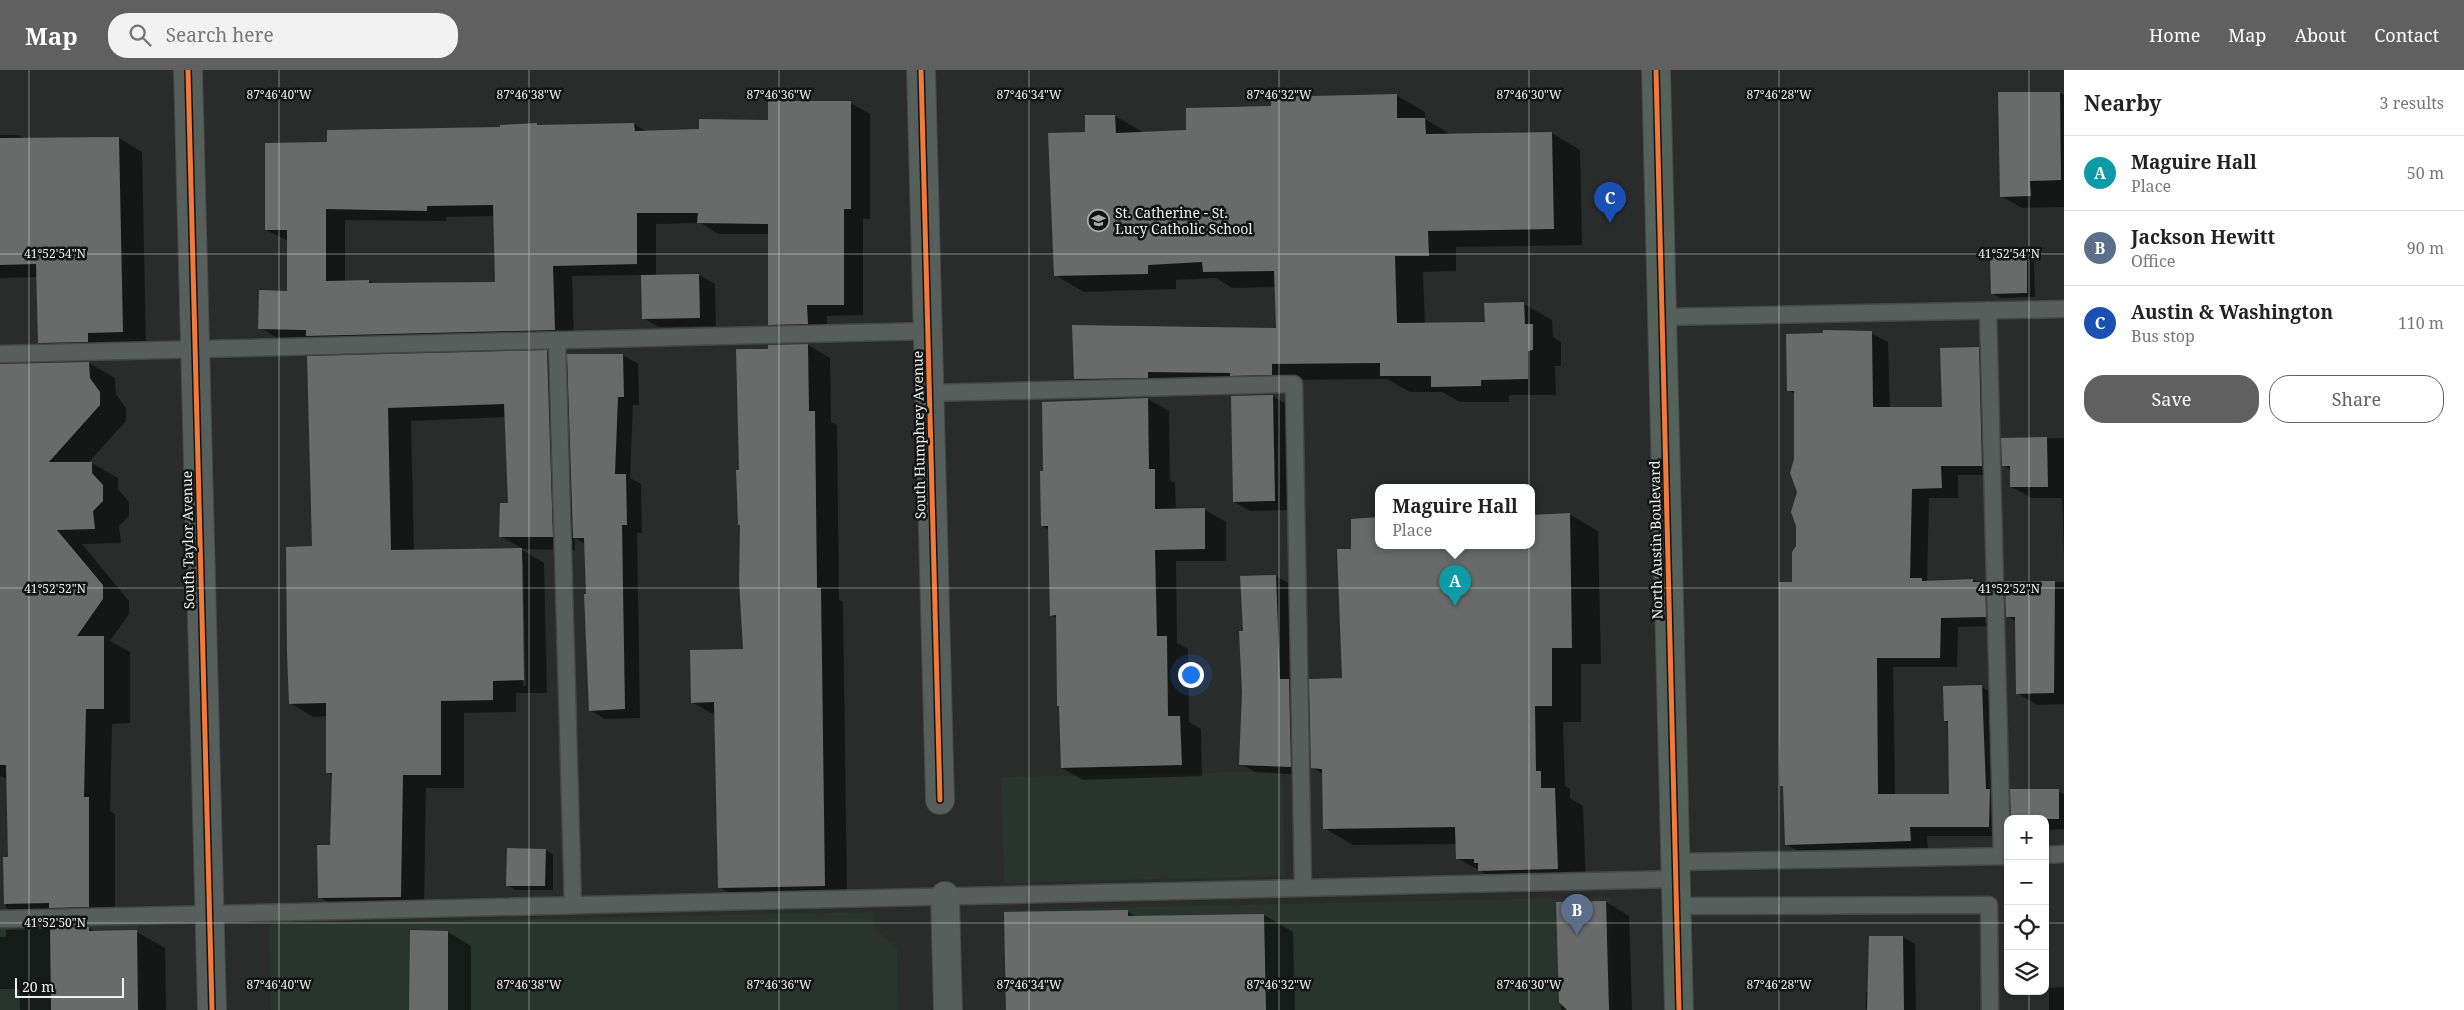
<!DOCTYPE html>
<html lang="en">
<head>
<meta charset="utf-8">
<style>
	:root { --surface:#fff; --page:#f2f2f2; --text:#222; --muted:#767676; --line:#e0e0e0; --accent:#5f605f }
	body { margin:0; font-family:"Noto Serif",serif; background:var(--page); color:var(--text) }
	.controls { position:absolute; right:15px; bottom:15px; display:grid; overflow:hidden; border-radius:10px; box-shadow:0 1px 4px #0004 }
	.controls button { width:45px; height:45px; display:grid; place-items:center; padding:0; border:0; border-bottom:1px solid var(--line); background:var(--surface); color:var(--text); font:25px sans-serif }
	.scale { position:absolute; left:15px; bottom:12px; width:109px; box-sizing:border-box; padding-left:5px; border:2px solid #eef1ef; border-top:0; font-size:14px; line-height:18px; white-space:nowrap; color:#eef1ef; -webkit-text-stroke:4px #131514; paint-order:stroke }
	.you { position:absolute; left:1190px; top:604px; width:18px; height:18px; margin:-12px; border:4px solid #fff; border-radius:50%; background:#1a73e8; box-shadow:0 0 0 8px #1a73e833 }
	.badge { display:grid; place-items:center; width:32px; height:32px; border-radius:50%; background:var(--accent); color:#fff; font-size:16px; font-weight:700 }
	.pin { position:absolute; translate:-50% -41px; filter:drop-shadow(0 1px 2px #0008) }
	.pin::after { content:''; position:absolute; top:26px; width:18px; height:15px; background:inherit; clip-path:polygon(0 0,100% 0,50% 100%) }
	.popup { position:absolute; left:1375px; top:414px; width:160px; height:65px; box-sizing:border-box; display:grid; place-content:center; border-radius:10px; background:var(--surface); filter:drop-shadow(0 1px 4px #0005); font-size:16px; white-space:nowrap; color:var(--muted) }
	.popup b { font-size:19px; color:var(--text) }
	.popup::after { content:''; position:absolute; left:50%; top:100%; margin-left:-10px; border:10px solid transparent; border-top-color:var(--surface) }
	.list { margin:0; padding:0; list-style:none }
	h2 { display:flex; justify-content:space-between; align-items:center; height:65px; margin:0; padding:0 20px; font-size:21px }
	h2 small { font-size:16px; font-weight:400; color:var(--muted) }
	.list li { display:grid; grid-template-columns:32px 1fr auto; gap:15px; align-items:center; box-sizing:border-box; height:75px; padding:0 20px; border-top:1px solid var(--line) }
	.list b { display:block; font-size:19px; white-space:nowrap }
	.list p { margin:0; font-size:16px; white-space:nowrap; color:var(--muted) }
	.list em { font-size:16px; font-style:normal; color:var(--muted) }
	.actions { display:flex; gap:10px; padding:15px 20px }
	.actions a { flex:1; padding:11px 0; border:1px solid var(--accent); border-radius:20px; text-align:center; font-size:18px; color:var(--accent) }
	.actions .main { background:var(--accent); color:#fff }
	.icon { flex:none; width:28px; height:28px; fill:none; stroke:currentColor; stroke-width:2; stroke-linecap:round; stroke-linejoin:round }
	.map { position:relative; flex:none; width:2064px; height:940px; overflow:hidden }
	header { display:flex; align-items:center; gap:30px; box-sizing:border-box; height:70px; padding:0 25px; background:var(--accent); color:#fff }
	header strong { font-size:24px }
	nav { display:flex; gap:28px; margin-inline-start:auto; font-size:18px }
	.search { width:350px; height:45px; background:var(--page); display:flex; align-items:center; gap:12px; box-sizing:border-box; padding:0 18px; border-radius:20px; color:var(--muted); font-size:19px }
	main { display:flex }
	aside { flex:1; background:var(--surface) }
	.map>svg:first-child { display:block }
	.built { fill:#29342e }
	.shadow { fill:#0007; fill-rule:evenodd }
	.building { fill:#696b6b; fill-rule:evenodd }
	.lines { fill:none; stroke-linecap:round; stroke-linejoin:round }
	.lane-casing { stroke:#454746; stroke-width:19 }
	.street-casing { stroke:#454746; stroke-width:30 }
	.secondary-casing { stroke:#454746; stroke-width:30 }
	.lane { stroke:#565f5b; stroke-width:16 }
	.street { stroke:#565f5b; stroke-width:28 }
	.secondary { stroke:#54625b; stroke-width:28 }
	.cycleway-casing { stroke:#131514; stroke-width:8 }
	.cycleway { stroke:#f17a3a; stroke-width:5 }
	.ticks { fill:none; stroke:#eef1ef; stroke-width:1; stroke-opacity:0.45 }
	.labels { text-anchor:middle; stroke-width:5; stroke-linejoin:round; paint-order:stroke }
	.poi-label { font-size:14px; fill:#eef1ef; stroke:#131514; text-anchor:start }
	.street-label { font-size:14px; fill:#eef1ef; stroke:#131514 }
	.ticks-label { font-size:12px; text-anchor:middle; fill:#eef1ef; stroke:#131514; stroke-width:5; stroke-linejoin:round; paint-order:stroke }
</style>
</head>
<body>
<header>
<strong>Map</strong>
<div class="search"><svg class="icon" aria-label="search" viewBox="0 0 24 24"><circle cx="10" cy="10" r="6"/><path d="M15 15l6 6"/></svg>Search here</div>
<nav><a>Home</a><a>Map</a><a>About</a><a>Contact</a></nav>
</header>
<main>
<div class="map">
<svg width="2064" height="940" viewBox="0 0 2064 940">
	<rect width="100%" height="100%" fill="#292c2b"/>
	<g class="built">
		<polygon points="1282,701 1285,806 1004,813 1001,707"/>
		<polygon points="1610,827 1613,940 1007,940 1004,840"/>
		<polygon points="874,842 875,859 897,878 898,940 271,940 269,854"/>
		<polygon points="138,854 140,940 0,940 0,857"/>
	</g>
	<g class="shadow">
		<polygon points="2060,23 2064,25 2064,137 2022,138 2001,126"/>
		<polygon points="1396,25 1425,42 1425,49 1452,65 1552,63 1580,80 1582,175 1456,177 1456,201 1423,202 1425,254 1486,253 1524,234 1552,250 1553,267 1561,272 1561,296 1555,296 1556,325 1509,325 1509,332 1460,332 1442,322 1410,322 1387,309 1300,310 1104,325 1076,309 1277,259 1276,217 1232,218 1216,208 1176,210 1176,219 1084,222 1055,205 1087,63 1086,46 1115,46 1143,62 1187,61 1272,37"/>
		<path d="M851,33L870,44V149H863V245L827,246V265H789L769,254V164H718L701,153L656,154V206L699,205L715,214L716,256L659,257L643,248L642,205L572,206L574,271L279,269L260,258L288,222V171L266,160L328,74L537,54L540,56L634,54L647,62L700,61L769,52ZM495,146L496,213L375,214L369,211L345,212V150L446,151V147Z"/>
		<polygon points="0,65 19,65 25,69 119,68 142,82 146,275 62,286 39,272 37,207 0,208"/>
		<polygon points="2027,187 2034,192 2035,227 2000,228 1992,223"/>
		<path d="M1871,263L1888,272L1890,338H1943L1978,278L1995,288L1999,405H1958V428H1929L1927,512L1973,510L1985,513L2002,523V556L1958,557L1957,597H1893L1895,725H1950L1949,653L1945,651L1981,617L1998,626L2008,766H1927L1928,780L1803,784L1786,774L1784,717L1781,716L1797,477L1799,422L1796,389V324L1788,320ZM1984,518H1986L1987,553H1985Z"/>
		<polygon points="808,275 830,288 831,352 837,355 839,530 843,532 847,828 742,830 719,817 716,646 692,632 744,580 740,402 769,280"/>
		<path d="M547,282L569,294L623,285L638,294L639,335H633L630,408L641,414L642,463H637L640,648L605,649L590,640L585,474L575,468V480L523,479L500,466L509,434L506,347L411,351L414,481L521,479L544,493L547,623H516V642L464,643V718H426L424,839L343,840L319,827L331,777L333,705L327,702V646L313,647L290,633L313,477L308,288ZM521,491H523L526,616H523Z"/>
		<polygon points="89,293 115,308 116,324 126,338 126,351 88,393 92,393 118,408 118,419 129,432 129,446 119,456 121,473 82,474 129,531 129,544 110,571 130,582 130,653 112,654 110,741 115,744 115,851 32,853 6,838 5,788 9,788 7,709 0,706 0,295"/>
		<polygon points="1272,326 1289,335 1291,440 1250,441 1234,432"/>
		<polygon points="1148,329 1169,341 1170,410 1175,413 1176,440 1205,440 1226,452 1226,491 1176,491 1177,573 1188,579 1189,652 1201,659 1202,706 1083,710 1062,698 1061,637 1058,636 1058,548 1051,545 1050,460 1042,456"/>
		<polygon points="2064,368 2064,491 2062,428 2032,428 2011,417 2011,400 2003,395 2003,369"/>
		<polygon points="1569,444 1598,461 1601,594 1581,594 1581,652 1563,652 1565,716 1570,719 1570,728 1583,736 1586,815 1509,817 1457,788 1456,774 1353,775 1324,758 1323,704 1312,697 1343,610 1352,480 1379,475 1531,475"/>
		<polygon points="1276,506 1290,514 1305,705 1255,702 1240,694 1244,562"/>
		<polygon points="2064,512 2064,634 2037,635 2017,623 2016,551 2007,546 2006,513"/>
		<polygon points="2058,721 2064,724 2064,759 2045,760 2045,749"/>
		<polygon points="546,780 553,785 553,820 515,820 508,815"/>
		<polygon points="1606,832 1629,846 1632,940 1561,940 1557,833"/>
		<polygon points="1128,842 1137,847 1264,845 1293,862 1295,940 1007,940"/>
		<polygon points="89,858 96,862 137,862 165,878 166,940 20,940 19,919 0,919 0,867 6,867 6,860"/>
		<polygon points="448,862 471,876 471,940 411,940"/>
		<polygon points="1903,867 1915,874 1916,940 1866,940 1866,922 1869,922"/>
		<polygon points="2064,917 2064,940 2049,940 2049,918"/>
	</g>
	<g class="building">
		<polygon points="1998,22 2060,22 2061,110 2030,111 2031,126 2000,127"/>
		<polygon points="1397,24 1397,48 1425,48 1426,64 1552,62 1554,159 1428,161 1429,186 1395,186 1397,253 1485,252 1484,233 1524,232 1525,254 1533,254 1533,280 1528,281 1528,309 1481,310 1481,316 1431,317 1431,306 1380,306 1380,293 1272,294 1272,305 1230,306 1230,303 1148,302 1148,308 1074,309 1072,255 1276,258 1274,201 1203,202 1202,192 1148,195 1148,204 1054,206 1048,63 1085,62 1085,45 1115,45 1116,63 1186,60 1186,38 1271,36 1271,27"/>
		<path d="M768,31H851V139H844V235H807L808,254L768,255V154L697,153L698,143H637V194L553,196L555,260L306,266V260L258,259L259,220L287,221V160H265V73L327,72V60L500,57V55L537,53V55L634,53L635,61L699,59V49L768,50ZM493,135L495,212L369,213V210L326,211V139L427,141V136Z"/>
		<polygon points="119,67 123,262 88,263 88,272 38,273 36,194 0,195 0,68"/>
		<polygon points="2027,186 2027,223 1991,224 1990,187"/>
		<polygon points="699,204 700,248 642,249 641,205"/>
		<polygon points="1823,260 1872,261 1873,337 1942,337 1940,278 1979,277 1982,396 1941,396 1942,418 1912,419 1910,508 1922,508 1922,511 1973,509 1973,512 1985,512 1986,547 1941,548 1940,588 1877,588 1878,724 1949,724 1948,651 1944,651 1943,616 1982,615 1986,719 1990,719 1989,757 1910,757 1911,771 1785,775 1783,716 1780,716 1779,664 1779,512 1792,512 1792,482 1796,476 1796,456 1791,442 1797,422 1790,403 1794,389 1794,321 1787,321 1786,264 1823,263"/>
		<polygon points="808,274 809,341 815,341 817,518 821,518 825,816 718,818 714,632 691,633 690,580 743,579 739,511 740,455 738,455 736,400 739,400 736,279 768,279 768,275"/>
		<polygon points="547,280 553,467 499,467 500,433 508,433 504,334 388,338 391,480 522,478 524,610 493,611 493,630 441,631 441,705 403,705 401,827 318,828 317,775 330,775 332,703 326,703 326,633 289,634 287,583 286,477 312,476 307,286"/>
		<polygon points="567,284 623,284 624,327 618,327 615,404 626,404 627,455 622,455 625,639 589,641 584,524 586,524 584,468 573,468"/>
		<polygon points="89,292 90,308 100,322 100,335 49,392 92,392 92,403 103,415 103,431 93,441 95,459 57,460 103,515 103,529 77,566 104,566 104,639 86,639 84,727 89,727 89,837 49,838 49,833 4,834 3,787 8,787 6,695 0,695 0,294"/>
		<polygon points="1273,325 1275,431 1233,432 1231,326"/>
		<polygon points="1148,328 1149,399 1155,399 1155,439 1205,438 1205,479 1155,480 1157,566 1167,566 1168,646 1180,646 1182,695 1061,698 1059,636 1057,636 1056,545 1050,546 1048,456 1041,456 1040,401 1043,401 1042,332"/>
		<polygon points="2047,367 2048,417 2010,417 2010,396 2002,396 2001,368"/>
		<polygon points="1570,443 1572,578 1552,578 1552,636 1535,636 1536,701 1541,701 1541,718 1555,718 1558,799 1478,801 1478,793 1474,793 1474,789 1456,789 1455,757 1323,759 1322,699 1311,698 1309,609 1342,608 1337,479 1351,479 1351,449 1379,447 1379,475 1531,475 1531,445"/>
		<polygon points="1276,505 1280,609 1289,609 1291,697 1239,695 1242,622 1239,561 1243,561 1240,506"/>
		<polygon points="2005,511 2055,511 2054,623 2016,624 2015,547 2006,547"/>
		<polygon points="2010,719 2059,719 2059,749 2011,749"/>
		<polygon points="507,778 546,779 545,816 506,816"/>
		<polygon points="1606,831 1609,940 1567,940 1559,932 1556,832"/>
		<polygon points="1128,840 1128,846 1264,844 1266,940 1006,940 1004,842"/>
		<polygon points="89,857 89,861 137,860 138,940 51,940 50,858"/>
		<polygon points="410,860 448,861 448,940 409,940"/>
		<polygon points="1869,866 1903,866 1904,940 1867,940"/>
	</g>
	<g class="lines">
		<defs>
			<g id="lane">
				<polyline points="1988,240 2002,786"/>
				<polyline points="1662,247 2064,239"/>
				<polyline points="557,270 573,835"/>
				<polyline points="0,284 928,261"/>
				<polyline points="930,323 1294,314 1303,818"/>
				<polyline points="2045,785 2064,784"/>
				<polyline points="1676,792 2008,786"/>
				<polyline points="1676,836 1989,835 1990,940"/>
				<polyline points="0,849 1676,809"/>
			</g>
			<g id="street">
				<polyline points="188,0 212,940"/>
				<polyline points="921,0 940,730"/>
				<polyline points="945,826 948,940"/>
			</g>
			<polyline id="secondary" points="1656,0 1679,940"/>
		</defs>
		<use href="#lane" class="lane-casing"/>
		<use href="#street" class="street-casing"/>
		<use href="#secondary" class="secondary-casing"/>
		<use href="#lane" class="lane"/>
		<use href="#street" class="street"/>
		<use href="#secondary" class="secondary"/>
		<defs>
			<g id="cycleway">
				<polyline points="188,0 212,940"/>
				<polyline points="921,0 940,730"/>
				<polyline points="1656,0 1679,940"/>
			</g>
		</defs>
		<use href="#cycleway" class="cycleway-casing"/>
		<use href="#cycleway" class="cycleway"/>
	</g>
	<path class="ticks" d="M29,0V940M279,0V940M529,0V940M779,0V940M1029,0V940M1279,0V940M1529,0V940M1779,0V940M2029,0V749M0,184H2064M0,518H2064M0,853H2008M2045,853H2064M2029,921V940"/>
	<defs>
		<symbol id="school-ring" viewBox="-11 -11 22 22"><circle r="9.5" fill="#131514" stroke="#a9acaa" stroke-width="1.5"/><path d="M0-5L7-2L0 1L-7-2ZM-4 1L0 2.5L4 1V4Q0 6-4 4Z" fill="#a9acaa"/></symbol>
	</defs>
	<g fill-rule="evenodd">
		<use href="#school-ring" x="1086" y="138" width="25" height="25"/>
	</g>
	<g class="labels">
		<g class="poi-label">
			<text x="1115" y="148">St. Catherine - St.<tspan x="1115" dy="16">Lucy Catholic School</tspan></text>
		</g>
		<g class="street-label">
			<text transform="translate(919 365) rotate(-91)" y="5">South Humphrey Avenue</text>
			<text transform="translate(188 470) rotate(-91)" y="5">South Taylor Avenue</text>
			<text transform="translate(1656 470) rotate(-91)" y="5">North Austin Boulevard</text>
		</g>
	</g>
	<g class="ticks-label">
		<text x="279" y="29">87°46'40"W</text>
		<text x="529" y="29">87°46'38"W</text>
		<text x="779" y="29">87°46'36"W</text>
		<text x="1029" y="29">87°46'34"W</text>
		<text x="1279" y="29">87°46'32"W</text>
		<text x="1529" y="29">87°46'30"W</text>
		<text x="1779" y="29">87°46'28"W</text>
		<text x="55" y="188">41°52'54"N</text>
		<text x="2009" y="188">41°52'54"N</text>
		<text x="55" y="523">41°52'52"N</text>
		<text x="2009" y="523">41°52'52"N</text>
		<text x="55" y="857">41°52'50"N</text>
		<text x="279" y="919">87°46'40"W</text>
		<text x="529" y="919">87°46'38"W</text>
		<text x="779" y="919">87°46'36"W</text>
		<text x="1029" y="919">87°46'34"W</text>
		<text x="1279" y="919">87°46'32"W</text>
		<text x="1529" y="919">87°46'30"W</text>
		<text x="1779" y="919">87°46'28"W</text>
	</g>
</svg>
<div class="controls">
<button>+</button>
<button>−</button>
<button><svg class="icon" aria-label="locate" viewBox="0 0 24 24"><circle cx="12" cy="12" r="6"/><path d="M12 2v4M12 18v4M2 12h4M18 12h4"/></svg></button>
<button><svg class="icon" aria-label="layers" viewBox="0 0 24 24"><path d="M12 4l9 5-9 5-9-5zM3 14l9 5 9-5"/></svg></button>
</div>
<div class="scale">20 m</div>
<div class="you"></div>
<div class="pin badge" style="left:1455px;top:536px;background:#0f9aa8">A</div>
<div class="popup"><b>Maguire Hall</b>Place</div>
<div class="pin badge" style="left:1577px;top:865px;background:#5c6f8a">B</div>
<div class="pin badge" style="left:1610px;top:153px;background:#1a4fb4">C</div>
</div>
<aside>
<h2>Nearby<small>3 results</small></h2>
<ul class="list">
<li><span class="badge" style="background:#0f9aa8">A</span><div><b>Maguire Hall</b><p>Place</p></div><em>50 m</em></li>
<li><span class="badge" style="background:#5c6f8a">B</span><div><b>Jackson Hewitt</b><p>Office</p></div><em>90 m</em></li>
<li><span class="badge" style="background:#1a4fb4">C</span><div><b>Austin &amp; Washington</b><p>Bus stop</p></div><em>110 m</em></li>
</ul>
<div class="actions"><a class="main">Save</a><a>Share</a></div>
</aside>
</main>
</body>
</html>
